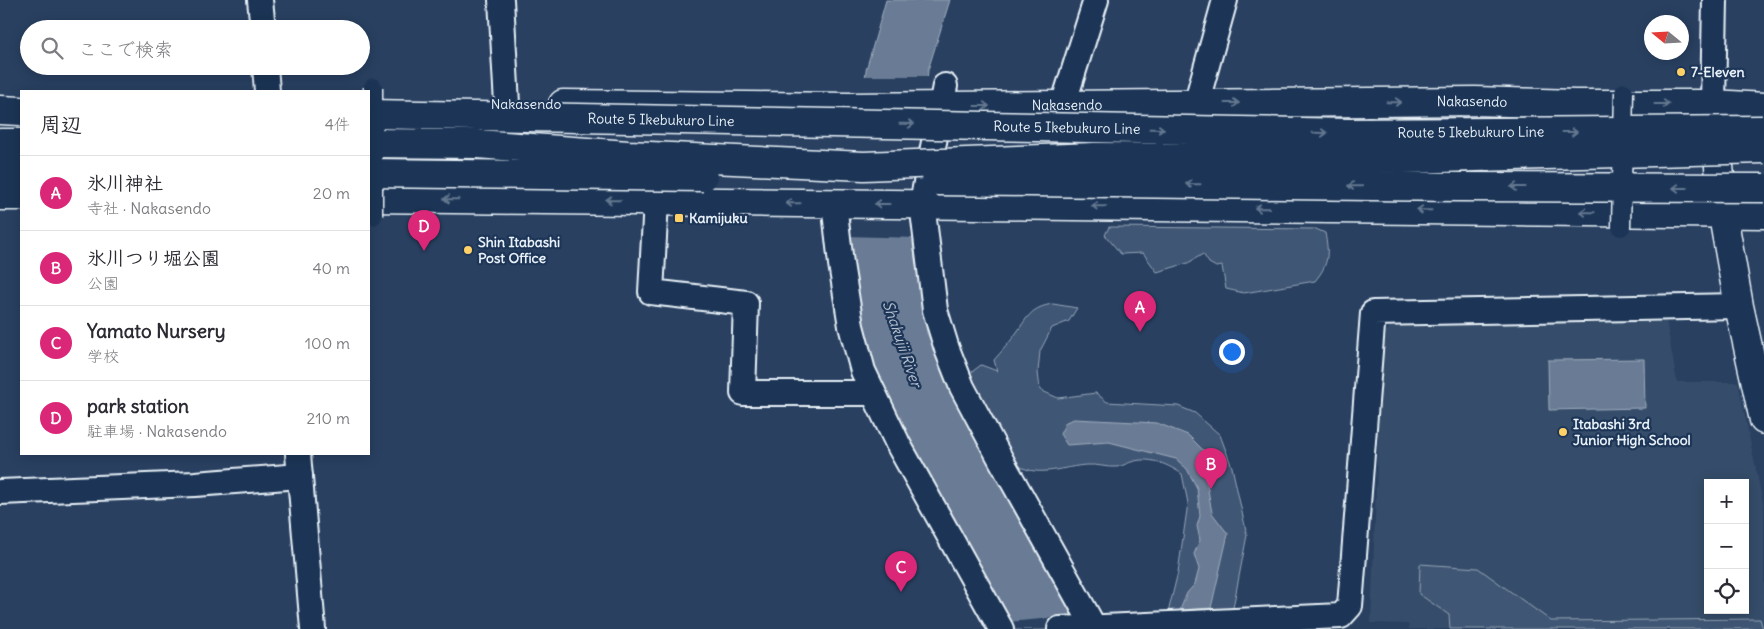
<!DOCTYPE html>
<html lang="ja">
<head>
<meta charset="utf-8">
<style>
	:root { --surface:#fff; --page:#f7f7f7; --text:#2b2b33; --muted:#7c7c81; --line:#e1e1e2; --accent:#db2777 }
	body { margin:0; font-family:Delius,"Klee One",sans-serif; background:var(--page); color:var(--text) }
	.controls { position:absolute; right:15px; bottom:15px; display:grid; overflow:hidden; border-radius:0px; box-shadow:0 2px 12px #0003 }
	.controls button { width:45px; height:45px; display:grid; place-items:center; padding:0; border:0; border-bottom:1px solid var(--line); background:var(--surface); color:var(--text); font:25px sans-serif }
	.compass { position:absolute; left:1644px; top:15px; width:45px; height:45px; border-radius:50%; background:var(--surface); box-shadow:0 2px 12px #0003; rotate:288deg }
	.you { position:absolute; left:1231px; top:351px; width:18px; height:18px; margin:-12px; border:4px solid #fff; border-radius:50%; background:#1a73e8; box-shadow:0 0 0 8px #1a73e833 }
	.badge { display:grid; place-items:center; width:32px; height:32px; border-radius:50%; background:var(--accent); color:#fff; font-size:16px; font-weight:700 }
	.pin { position:absolute; translate:-50% -41px; filter:drop-shadow(0 1px 2px #0008) }
	.pin::after { content:''; position:absolute; top:26px; width:18px; height:15px; background:inherit; clip-path:polygon(0 0,100% 0,50% 100%) }
	.list { margin:0; padding:0; list-style:none }
	h2 { display:flex; justify-content:space-between; align-items:center; height:65px; margin:0; padding:0 20px; font-size:21px }
	h2 small { font-size:16px; font-weight:400; color:var(--muted) }
	.list li { display:grid; grid-template-columns:32px 1fr auto; gap:15px; align-items:center; box-sizing:border-box; height:75px; padding:0 20px; border-top:1px solid var(--line) }
	.list b { display:block; font-size:19px; white-space:nowrap }
	.list p { margin:0; font-size:16px; white-space:nowrap; color:var(--muted) }
	.list em { font-size:16px; font-style:normal; color:var(--muted) }
	.icon { flex:none; width:28px; height:28px; fill:none; stroke:currentColor; stroke-width:2; stroke-linecap:round; stroke-linejoin:round }
	.map { position:relative; flex:none; width:1764px; height:629px; overflow:hidden }
	.search { position:absolute; background:var(--surface); box-shadow:0 2px 12px #0003; left:20px; top:20px; width:350px; height:55px; display:flex; align-items:center; gap:12px; box-sizing:border-box; padding:0 18px; border-radius:28px; color:var(--muted); font-size:19px }
	.panel { position:absolute; background:var(--surface); box-shadow:0 2px 12px #0003; left:20px; top:90px; width:350px; height:365px; border-radius:0px }
	.map>svg:first-child { display:block }
	.built { fill:#364d6b; fill-rule:evenodd }
	.green { fill:#415774; stroke:#94a4b6 }
	.water { fill:#6b7c95; stroke:#9dabbd }
	.pier { fill:#294061 }
	.lines { fill:none; stroke-linecap:round; stroke-linejoin:round }
	.minor-casing { stroke:#e8f1f8; stroke-width:28 }
	.tertiary-casing { stroke:#e8f1f8; stroke-width:31 }
	.trunk-casing { stroke:#e8f1f8; stroke-width:31 }
	.motorway-casing { stroke:#e8f1f8; stroke-width:31 }
	.minor { stroke:#1d3557; stroke-width:24 }
	.tertiary { stroke:#1d3557; stroke-width:28 }
	.trunk { stroke:#1d3557; stroke-width:28 }
	.motorway { stroke:#1d3557; stroke-width:28 }
	.pedestrian-bridge-casing { stroke:#e8f1f8; stroke-width:21; stroke-linecap:butt }
	.motorway-bridge-casing { stroke:#e8f1f8; stroke-width:31; stroke-linecap:butt }
	.pedestrian-bridge { stroke:#1d3557; stroke-width:18 }
	.motorway-bridge { stroke:#1d3557; stroke-width:28 }
	.oneway { stroke:#64778f }
	.poi-dot { fill:#ffd166; stroke:#1d3557; stroke-width:2 }
	.labels { text-anchor:middle; stroke-width:4.5; stroke-linejoin:round; paint-order:stroke }
	.poi-label { font-size:14px; font-weight:bold; fill:#e8f1f8; stroke:#1d3557; text-anchor:start }
	.street-label { font-size:14px; fill:#e8f1f8; stroke:#1d3557 }
	.water-label { font-size:15px; font-style:italic; fill:#b6c2d0; stroke:#1d3557 }
</style>
</head>
<body>
<div class="map">
<svg width="1764" height="629" viewBox="0 0 1764 629">
	<rect width="100%" height="100%" fill="#294061"/>
	<filter id="ink" filterUnits="userSpaceOnUse"><feTurbulence type="fractalNoise" baseFrequency=".02" numOctaves="2"/><feDisplacementMap in="SourceGraphic" scale="10" xChannelSelector="R" yChannelSelector="G"/><feConvolveMatrix kernelMatrix="1 2 1 2 8 2 1 2 1" color-interpolation-filters="sRGB"/></filter>
	<g filter="url(#ink)">
		<path class="built" d="M1666,320L1677,382H1738L1764,508V629H1409L1408,624L1371,623L1382,336L1395,322ZM1708,483H1745V610H1708Z"/>
		<g class="green">
			<path d="M1109,227L1316,229L1325,233C1329,254 1329,264 1315,281L1244,293L1226,289L1222,266L1216,267L1209,263L1203,254L1188,263L1157,272L1143,253L1121,254L1105,235Z"/>
			<path d="M1053,304L1077,308L1069,321L1052,328L1040,351L1038,372L1040,390L1058,398L1096,393L1107,402L1178,406L1195,413L1220,435L1232,467L1247,535L1233,608L1216,609L1212,629H1164L1178,572L1188,503L1182,474C1169,465 1151,457 1135,461C1129,462 1123,466 1117,467C1107,468 1097,464 1087,465C1065,466 1040,478 1019,466C1002,455 1002,428 993,422L969,374L981,365L997,371L994,360C1002,351 1010,342 1017,332C1028,316 1032,307 1053,304Z"/>
			<polygon points="1420,564 1478,568 1551,621 1760,619 1763,629 1450,629 1449,615 1419,594"/>
		</g>
		<g class="water">
			<polygon points="886,0 950,0 928,70 913,245 927,333 982,452 1083,629 1014,629 899,419 866,345 855,279 846,247 866,70"/>
			<polygon points="1644,359 1645,408 1549,410 1548,360"/>
			<polygon points="1074,419 1157,423 1188,435 1206,453 1207,484 1212,513 1228,534 1211,608 1180,610 1187,593 1195,584 1199,569 1194,554 1200,540 1197,526 1200,516 1197,488 1187,469 1176,459 1109,442 1067,445 1060,434 1066,422"/>
		</g>
		<g class="pier">
			<polygon points="863,76 930,76 917,238 845,236"/>
			<polygon points="1077,616 1084,629 1011,629 1007,622"/>
		</g>
		<g class="lines">
			<defs>
				<g id="minor">
					<polyline points="260,0 263,29"/>
					<polyline points="501,0 507,104"/>
					<polyline points="265,66 267,91"/>
					<polyline points="945,86 922,203 935,310 947,349 962,387 1001,460 1095,629"/>
					<polyline points="1201,103 1200,90 1225,0"/>
					<polyline points="1713,104 1715,0"/>
					<polyline points="1063,105 1096,0"/>
					<polyline points="656,201 651,292 746,303 743,393 872,393"/>
					<polyline points="834,203 841,264 851,326 863,371 898,444 1001,629"/>
					<polyline points="298,454 313,629"/>
					<polyline points="0,492 195,484 300,476"/>
					<polyline points="1060,629 1341,616 1350,606 1373,313 1739,306"/>
				</g>
				<polyline id="tertiary" points="1715,126 1725,227 1739,306 1764,420"/>
				<g id="trunk">
					<path id="s1" d="M563,104L850,107L1475,101L1575,104H1713L1764,107"/>
					<polyline points="0,196 21,196"/>
					<polyline points="369,198 1764,214"/>
				</g>
				<g id="motorway">
					<polyline points="0,110 21,111"/>
					<polyline points="0,143 21,143"/>
					<polyline points="0,170 21,171"/>
				</g>
			</defs>
			<use href="#minor" class="minor-casing"/>
			<use href="#tertiary" class="tertiary-casing"/>
			<use href="#trunk" class="trunk-casing"/>
			<use href="#motorway" class="motorway-casing"/>
			<use href="#minor" class="minor"/>
			<use href="#tertiary" class="tertiary"/>
			<use href="#trunk" class="trunk"/>
			<use href="#motorway" class="motorway"/>
			<defs>
				<g id="pedestrian-bridge">
					<polyline points="373,87 373,216"/>
					<polyline points="1621,227 1624,92"/>
				</g>
				<g id="motorway-bridge">
					<path id="s2" d="M369,114L1348,133L1762,130"/>
					<polyline points="369,143 477,144 628,155 864,166 1094,157 1402,159 1764,149"/>
					<polyline points="369,173 703,177"/>
					<polyline points="936,181 1459,187 1764,188"/>
				</g>
			</defs>
			<use href="#pedestrian-bridge" class="pedestrian-bridge-casing"/>
			<use href="#motorway-bridge" class="motorway-bridge-casing"/>
			<use href="#pedestrian-bridge" class="pedestrian-bridge"/>
			<use href="#motorway-bridge" class="motorway-bridge"/>
		</g>
		<defs><path id="oneway-shaft" d="M-6 0H5M1.5-3L5.5 0L1.5 3" fill="none" stroke-width="1.6" stroke-linecap="round" stroke-linejoin="round" transform="scale(1.25)"/></defs>
		<g class="oneway">
			<use href="#oneway-shaft" transform="translate(1394 102) rotate(-1)"/>
			<use href="#oneway-shaft" transform="translate(1232 103)"/>
			<use href="#oneway-shaft" transform="translate(1662 104)"/>
			<use href="#oneway-shaft" transform="translate(982 106)"/>
			<use href="#oneway-shaft" transform="translate(907 124) rotate(1)"/>
			<use href="#oneway-shaft" transform="translate(1157 129) rotate(1)"/>
			<use href="#oneway-shaft" transform="translate(1570 132)"/>
			<use href="#oneway-shaft" transform="translate(1320 133) rotate(1)"/>
			<use href="#oneway-shaft" transform="translate(1193 184) rotate(-179)"/>
			<use href="#oneway-shaft" transform="translate(1355 186) rotate(-179)"/>
			<use href="#oneway-shaft" transform="translate(1518 187) rotate(-180)"/>
			<use href="#oneway-shaft" transform="translate(1680 188) rotate(-180)"/>
			<use href="#oneway-shaft" transform="translate(451 199) rotate(-179)"/>
			<use href="#oneway-shaft" transform="translate(613 200) rotate(-179)"/>
			<use href="#oneway-shaft" transform="translate(793 203) rotate(-179)"/>
			<use href="#oneway-shaft" transform="translate(882 204) rotate(180)"/>
			<use href="#oneway-shaft" transform="translate(1099 206) rotate(-179)"/>
			<use href="#oneway-shaft" transform="translate(1262 208) rotate(-179)"/>
			<use href="#oneway-shaft" transform="translate(1424 210) rotate(-179)"/>
			<use href="#oneway-shaft" transform="translate(1587 212) rotate(-179)"/>
		</g>
	</g>
	<g class="poi-dot">
		<circle cx="1681" cy="72" r="5"/>
		<rect x="674" y="213" width="10" height="10" rx="2.5"/>
		<circle cx="468" cy="250" r="5"/>
		<circle cx="1563" cy="432" r="5"/>
	</g>
	<g class="labels">
		<g class="poi-label">
			<text x="1691" y="77">7-Eleven</text>
			<text x="689" y="223">Kamijuku</text>
			<text x="478" y="247">Shin Itabashi<tspan x="478" dy="16">Post Office</tspan></text>
			<text x="1573" y="429">Itabashi 3rd<tspan x="1573" dy="16">Junior High School</tspan></text>
		</g>
		<g class="street-label">
			<text dy="5" stroke="none"><textPath href="#s1" startOffset="909">Nakasendo</textPath></text>
			<text x="526" y="109">Nakasendo</text>
			<text dy="5" stroke="none"><textPath href="#s1" startOffset="504">Nakasendo</textPath></text>
			<text dy="5" stroke="none"><textPath href="#s2" startOffset="292">Route 5 Ikebukuro Line</textPath></text>
			<text dy="5" stroke="none"><textPath href="#s2" startOffset="698">Route 5 Ikebukuro Line</textPath></text>
			<text dy="5" stroke="none"><textPath href="#s2" startOffset="1102">Route 5 Ikebukuro Line</textPath></text>
		</g>
		<g class="water-label">
			<text transform="translate(902 344) rotate(71)" y="5">Shakujii River</text>
		</g>
	</g>
</svg>
<div class="controls">
<button>+</button>
<button>−</button>
<button><svg class="icon" aria-label="locate" viewBox="0 0 24 24"><circle cx="12" cy="12" r="6"/><path d="M12 2v4M12 18v4M2 12h4M18 12h4"/></svg></button>
</div>
<svg class="compass" viewBox="-18 -18 36 36"><path d="M0-13l5 13h-10z" fill="#e53935"/><path d="M0 13l5-13h-10z" fill="#7c7c81"/></svg>
<div class="you"></div>
<div class="pin badge" style="left:1140px;top:332px">A</div>
<div class="pin badge" style="left:1211px;top:489px">B</div>
<div class="pin badge" style="left:901px;top:592px">C</div>
<div class="pin badge" style="left:424px;top:251px">D</div>
<div class="search"><svg class="icon" aria-label="search" viewBox="0 0 24 24"><circle cx="10" cy="10" r="6"/><path d="M15 15l6 6"/></svg>ここで検索</div>
<section class="panel">
<h2>周辺<small>4件</small></h2>
<ul class="list">
<li><span class="badge">A</span><div><b>氷川神社</b><p>寺社 · Nakasendo</p></div><em>20 m</em></li>
<li><span class="badge">B</span><div><b>氷川つり堀公園</b><p>公園</p></div><em>40 m</em></li>
<li><span class="badge">C</span><div><b>Yamato Nursery</b><p>学校</p></div><em>100 m</em></li>
<li><span class="badge">D</span><div><b>park station</b><p>駐車場 · Nakasendo</p></div><em>210 m</em></li>
</ul>
</section>
</div>
</body>
</html>
